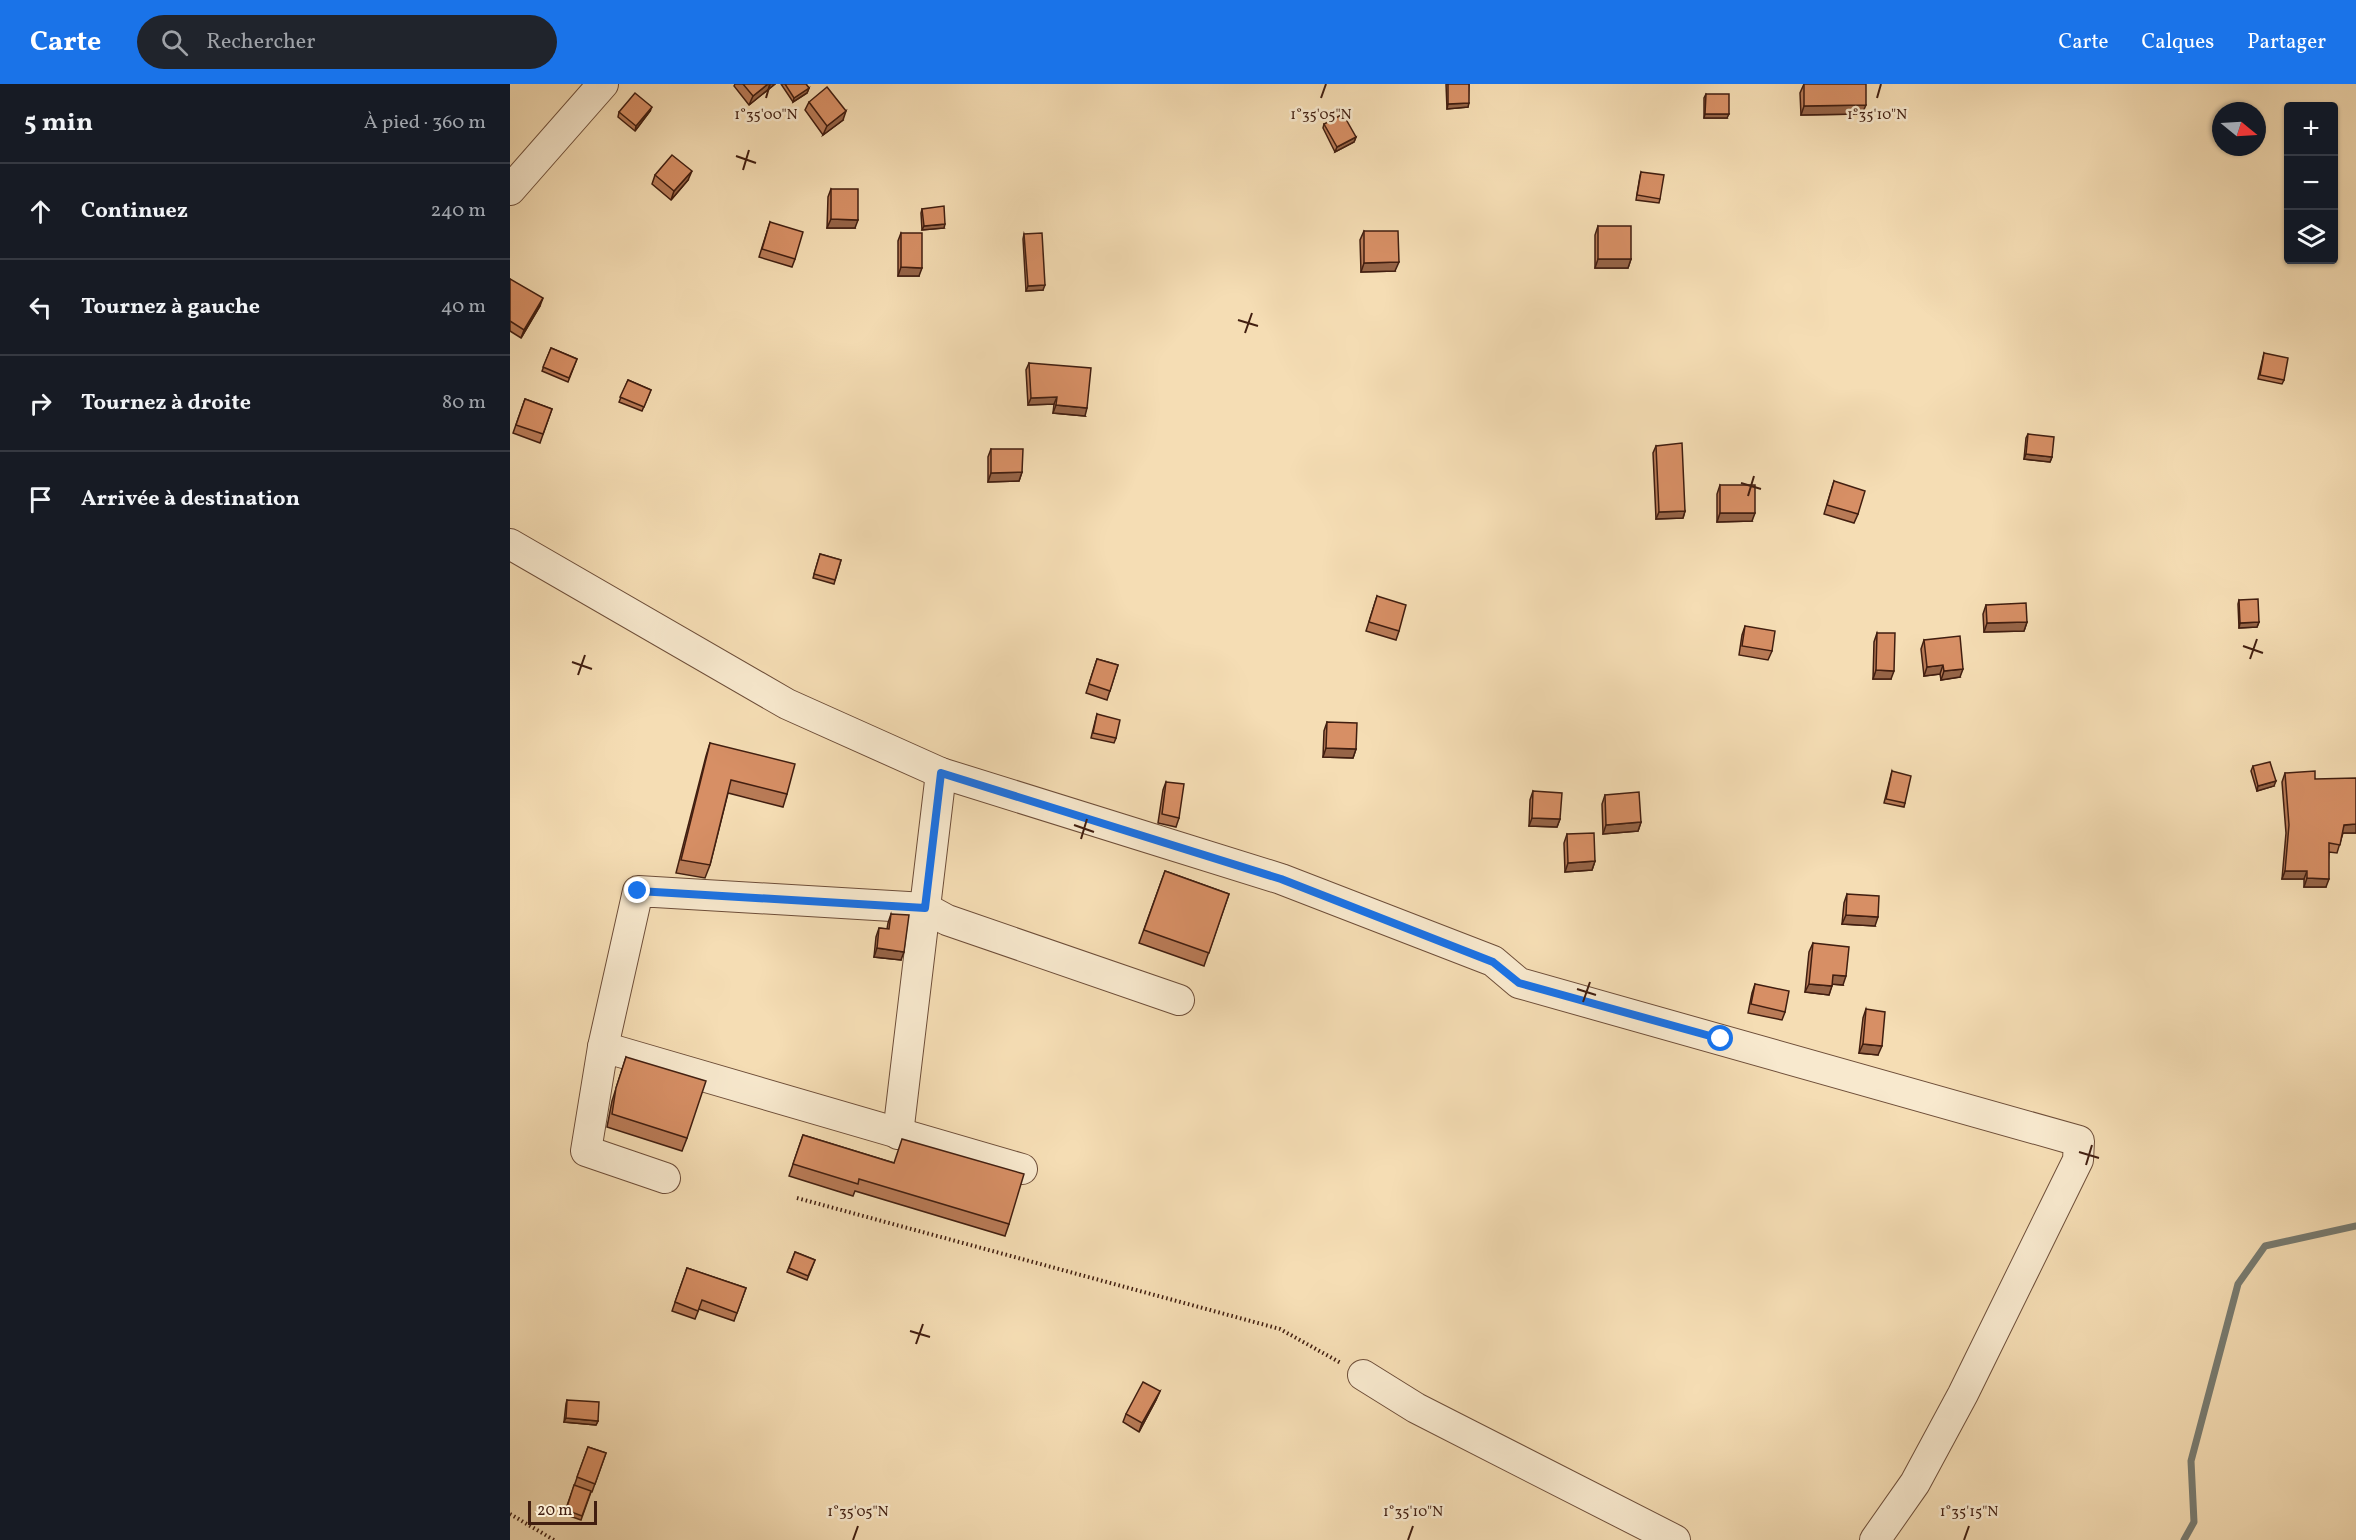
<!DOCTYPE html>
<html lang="fr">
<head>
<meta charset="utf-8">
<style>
	:root { --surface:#171b24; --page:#20242c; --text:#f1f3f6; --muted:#9ea1a6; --line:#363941; --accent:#1a73e8 }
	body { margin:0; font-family:Vollkorn,serif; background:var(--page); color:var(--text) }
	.controls { position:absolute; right:18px; top:18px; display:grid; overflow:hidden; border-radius:6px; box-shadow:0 2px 4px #0004 }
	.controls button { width:54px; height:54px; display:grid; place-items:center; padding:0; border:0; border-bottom:2px solid var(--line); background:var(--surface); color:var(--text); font:30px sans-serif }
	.compass { position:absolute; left:1702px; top:18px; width:54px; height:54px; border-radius:50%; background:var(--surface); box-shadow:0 2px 4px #0004; rotate:108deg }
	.scale { position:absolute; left:18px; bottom:15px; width:69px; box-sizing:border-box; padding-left:6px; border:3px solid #411e10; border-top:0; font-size:16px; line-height:21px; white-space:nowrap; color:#411e10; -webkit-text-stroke:4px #f8e9ce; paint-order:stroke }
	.stop { position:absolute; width:18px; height:18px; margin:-14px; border:4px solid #1a73e8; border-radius:50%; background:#fff }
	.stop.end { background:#1a73e8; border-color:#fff; box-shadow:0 2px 6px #0008 }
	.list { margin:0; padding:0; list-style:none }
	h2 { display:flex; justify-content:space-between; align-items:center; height:78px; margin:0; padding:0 24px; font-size:26px }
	h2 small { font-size:20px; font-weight:400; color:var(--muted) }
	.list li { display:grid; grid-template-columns:39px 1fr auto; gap:18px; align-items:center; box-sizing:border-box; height:96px; padding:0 24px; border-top:2px solid var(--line) }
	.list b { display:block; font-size:22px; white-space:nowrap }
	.list em { font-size:20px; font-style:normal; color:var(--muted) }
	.icon { flex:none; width:33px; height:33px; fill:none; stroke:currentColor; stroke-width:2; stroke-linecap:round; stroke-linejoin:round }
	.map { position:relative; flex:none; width:1846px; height:1456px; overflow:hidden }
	header { display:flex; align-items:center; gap:36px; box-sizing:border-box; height:84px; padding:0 30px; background:var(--accent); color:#fff }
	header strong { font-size:28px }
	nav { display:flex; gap:33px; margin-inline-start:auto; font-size:21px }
	.search { width:420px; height:54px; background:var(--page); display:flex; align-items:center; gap:15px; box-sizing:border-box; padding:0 21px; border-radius:33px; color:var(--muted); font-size:22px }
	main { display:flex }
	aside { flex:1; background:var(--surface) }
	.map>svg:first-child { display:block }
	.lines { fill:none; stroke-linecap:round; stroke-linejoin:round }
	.stream { stroke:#787c72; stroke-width:7 }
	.minor-casing { stroke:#6e4e39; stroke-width:32 }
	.path { stroke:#411e10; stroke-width:4; stroke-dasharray:1.5 3; stroke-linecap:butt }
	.minor { stroke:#f8e9ce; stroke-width:30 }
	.wall { fill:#b97b57; stroke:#411e10; stroke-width:1.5 }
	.shaded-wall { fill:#966447; stroke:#411e10; stroke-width:1.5 }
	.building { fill:#d78f65; stroke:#411e10; stroke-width:1.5 }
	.route { stroke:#1a73e8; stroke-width:8 }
	.ticks { fill:none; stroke:#411e10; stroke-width:2 }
	.ticks-label { font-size:15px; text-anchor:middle; fill:#411e10; stroke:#f8e9ce; stroke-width:5; stroke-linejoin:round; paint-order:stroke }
</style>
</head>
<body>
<header>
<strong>Carte</strong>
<div class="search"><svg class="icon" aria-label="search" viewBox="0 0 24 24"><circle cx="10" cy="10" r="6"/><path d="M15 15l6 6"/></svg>Rechercher</div>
<nav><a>Carte</a><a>Calques</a><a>Partager</a></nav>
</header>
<main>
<aside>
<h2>5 min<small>À pied · 360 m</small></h2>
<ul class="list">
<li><svg class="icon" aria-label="ahead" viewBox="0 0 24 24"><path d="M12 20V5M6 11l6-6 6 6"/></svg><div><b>Continuez</b></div><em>240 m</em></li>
<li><svg class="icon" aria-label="left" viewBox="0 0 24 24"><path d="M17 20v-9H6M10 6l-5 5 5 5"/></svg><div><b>Tournez à gauche</b></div><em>40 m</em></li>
<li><svg class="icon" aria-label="right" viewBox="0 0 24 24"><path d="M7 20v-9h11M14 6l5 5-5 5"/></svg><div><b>Tournez à droite</b></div><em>80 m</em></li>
<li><svg class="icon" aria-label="arrive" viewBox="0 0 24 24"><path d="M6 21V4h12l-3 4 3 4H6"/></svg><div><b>Arrivée à destination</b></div></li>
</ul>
</aside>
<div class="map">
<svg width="1846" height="1456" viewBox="0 0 1846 1456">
	<rect width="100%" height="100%" fill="#f5ddb4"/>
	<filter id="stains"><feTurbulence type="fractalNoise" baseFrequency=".00333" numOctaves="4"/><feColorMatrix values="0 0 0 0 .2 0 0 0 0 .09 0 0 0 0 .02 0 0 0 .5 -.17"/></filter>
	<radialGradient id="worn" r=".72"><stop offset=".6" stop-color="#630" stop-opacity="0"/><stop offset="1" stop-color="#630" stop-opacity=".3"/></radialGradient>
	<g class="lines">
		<polyline class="stream" points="1674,1456 1684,1438 1681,1377 1728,1200 1755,1162 1846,1142"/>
		<defs>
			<g id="minor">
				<polyline points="0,106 93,0"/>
				<polyline points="0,460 277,620 431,689 771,795 983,877 1009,899 1569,1057 1568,1076 1453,1310 1405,1399 1365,1456"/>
				<polyline points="93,963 512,1085"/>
				<polyline points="388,1050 431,689"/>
				<polyline points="155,1094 76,1067 93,963 128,807 415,824 437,836 669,916"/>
				<polyline points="853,1291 906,1324 1165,1456"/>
			</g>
		</defs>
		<use href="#minor" class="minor-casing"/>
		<g class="path">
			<polyline points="287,1114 770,1245 831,1279"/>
			<polyline points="0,1430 44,1456"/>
		</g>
		<use href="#minor" class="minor"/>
	</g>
	<g class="wall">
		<polygon points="225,0 265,0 239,21 224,2"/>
		<polygon points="271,0 296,0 299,4 297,9 283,18"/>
		<polygon points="936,0 959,0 958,23 937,25"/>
		<polygon points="1294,0 1352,30 1291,31 1290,9"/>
		<polygon points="1196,10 1217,34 1194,34 1194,14"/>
		<polygon points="299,18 333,36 313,51 295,26"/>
		<polygon points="140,27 125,47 108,33 109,28"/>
		<polygon points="814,40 846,53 844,58 825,68 813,44"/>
		<polygon points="1131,88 1150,115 1149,119 1126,116 1130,92"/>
		<polygon points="145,91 178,96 161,116 142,100"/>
		<polygon points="321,105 345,144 317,144 318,113"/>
		<polygon points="412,125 434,144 412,146 411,129"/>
		<polygon points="260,138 285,175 282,183 249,173"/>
		<polygon points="1088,142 1121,175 1118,184 1085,184 1085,151"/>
		<polygon points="854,147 885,187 851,188 850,156"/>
		<polygon points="391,149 409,192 388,192 388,157"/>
		<polygon points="514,150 533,206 516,207 513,155"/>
		<polygon points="0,195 30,222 11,254 0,247"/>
		<polygon points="41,264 67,275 58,298 32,287"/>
		<polygon points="1754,269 1774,296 1772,300 1748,295"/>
		<polygon points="519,279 575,332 543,329 544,320 518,321 516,286"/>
		<polygon points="118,296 141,306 132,327 109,318"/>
		<polygon points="15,315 42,325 30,359 3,349"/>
		<polygon points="1518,350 1542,373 1540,378 1514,375 1516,354"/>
		<polygon points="1146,362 1175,427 1173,434 1146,435 1143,369"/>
		<polygon points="481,365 512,388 509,397 478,398 478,373"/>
		<polygon points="1324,397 1348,430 1344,439 1314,430"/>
		<polygon points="1210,401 1242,437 1207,438 1207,410"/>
		<polygon points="310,470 331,476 324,500 303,494"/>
		<polygon points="867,512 889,547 886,556 856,547"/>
		<polygon points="1729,516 1749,538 1747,543 1729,544 1728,520"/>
		<polygon points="1476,521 1517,538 1514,547 1474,548 1473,530"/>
		<polygon points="1235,542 1262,567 1258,576 1229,571 1232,551"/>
		<polygon points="1367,549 1381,595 1363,595 1364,558"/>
		<polygon points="1414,556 1450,593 1431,596 1430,590 1414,592 1411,565"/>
		<polygon points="587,575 608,581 597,616 576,609"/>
		<polygon points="587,630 606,654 604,659 581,654"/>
		<polygon points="817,638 846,665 843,674 813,673 814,647"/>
		<polygon points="200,659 277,710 273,723 218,709 200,781 195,794 166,789 196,672"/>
		<polygon points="1743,682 1764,702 1747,707 1741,687"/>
		<polygon points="1382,687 1395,719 1394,723 1374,719"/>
		<polygon points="1775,689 1805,695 1846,749 1833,749 1827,769 1819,768 1816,803 1794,803 1794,795 1772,795 1776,749 1772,698"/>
		<polygon points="656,698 669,734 666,743 648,739 653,706"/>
		<polygon points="1023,707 1050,735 1047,743 1019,742 1020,716"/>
		<polygon points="1095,711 1131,738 1128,747 1093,750 1092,720"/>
		<polygon points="1057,750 1085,777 1082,786 1055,788 1054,759"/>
		<polygon points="655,787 719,810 694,882 629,859"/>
		<polygon points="1337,810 1365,842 1332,840 1334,819"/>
		<polygon points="381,830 391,876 364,873 366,853 369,844 377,845 378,839"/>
		<polygon points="1303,859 1333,901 1322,900 1319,911 1295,908 1299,868"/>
		<polygon points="1245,900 1275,928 1272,936 1238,929 1242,909"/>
		<polygon points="1356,925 1368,971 1349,969 1353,934"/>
		<polygon points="116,973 177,1054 172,1067 97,1043 102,1017"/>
		<polygon points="293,1051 384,1079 499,1140 495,1152 345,1107 343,1112 279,1092"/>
		<polygon points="285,1168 305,1176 297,1196 277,1188"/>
		<polygon points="177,1184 236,1204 224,1237 189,1225 185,1235 162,1227"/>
		<polygon points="650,1307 646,1316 629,1348 613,1338 616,1330"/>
		<polygon points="57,1316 88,1337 86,1341 54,1338 56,1320"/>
		<polygon points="78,1363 96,1369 82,1408 81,1408 71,1436 54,1430"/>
	</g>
	<g class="shaded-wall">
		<polygon points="258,0 265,0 239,21 243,12"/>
		<polygon points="299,4 297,9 283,18 284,14"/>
		<polygon points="959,19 958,23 937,25 938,20"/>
		<polygon points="1356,21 1352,30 1291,31 1294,22"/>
		<polygon points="142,23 140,27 125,47 126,42"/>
		<polygon points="336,27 333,36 313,51 317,42"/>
		<polygon points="1195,30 1219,30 1217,34 1194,34"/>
		<polygon points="846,53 844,58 825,68 827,63"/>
		<polygon points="182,87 178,96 161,116 164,107"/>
		<polygon points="321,135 348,136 345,144 317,144"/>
		<polygon points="435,140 434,144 412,146 414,142"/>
		<polygon points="1088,175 1121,175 1118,184 1085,184"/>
		<polygon points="889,178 885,187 851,188 854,179"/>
		<polygon points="391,183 412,184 409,192 388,192"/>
		<polygon points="535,201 533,206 516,207 518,202"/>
		<polygon points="33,214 30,222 11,254 14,246"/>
		<polygon points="547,313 544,320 518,321 521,314"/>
		<polygon points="546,321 577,324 575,332 543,329"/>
		<polygon points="1516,370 1542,373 1540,378 1514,375"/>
		<polygon points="512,388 509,397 478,398 481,389"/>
		<polygon points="1175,427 1173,434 1146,435 1149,428"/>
		<polygon points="1210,429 1245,429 1242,437 1207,438"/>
		<polygon points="1517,538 1514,547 1474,548 1477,539"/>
		<polygon points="1749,538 1747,543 1729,544 1730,539"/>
		<polygon points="1433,581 1430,590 1414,592 1417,583"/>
		<polygon points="1453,585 1450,593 1431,596 1434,587"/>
		<polygon points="1366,586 1384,587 1381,595 1363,595"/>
		<polygon points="816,664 846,665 843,674 813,673"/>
		<polygon points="1766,697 1764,702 1747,707 1748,702"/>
		<polygon points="1022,734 1050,735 1047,743 1019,742"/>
		<polygon points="1131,738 1128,747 1093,750 1096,741"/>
		<polygon points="1846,740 1846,749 1831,749 1834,741"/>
		<polygon points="1085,777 1082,786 1055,788 1058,779"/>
		<polygon points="1775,787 1797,787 1794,795 1772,795"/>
		<polygon points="1797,794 1819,795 1816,803 1794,803"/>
		<polygon points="1336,831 1368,833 1365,842 1332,840"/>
		<polygon points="367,864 394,868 391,876 364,873"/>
		<polygon points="1323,891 1336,892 1333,901 1320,900"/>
		<polygon points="1299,900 1322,902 1319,911 1295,908"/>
		<polygon points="1353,960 1372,962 1368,971 1349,969"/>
		<polygon points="650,1307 646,1316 629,1348 632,1339"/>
		<polygon points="56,1334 88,1337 86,1341 54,1338"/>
	</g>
	<g class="building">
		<polygon points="233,0 258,0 243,12"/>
		<polygon points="275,0 296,0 299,4 284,14"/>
		<polygon points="938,0 959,0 959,19 938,20"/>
		<polygon points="1294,0 1356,0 1356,21 1294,22"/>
		<polygon points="317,3 336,27 317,42 299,18"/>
		<polygon points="125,9 142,23 126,42 109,28"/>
		<polygon points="1196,10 1219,10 1219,30 1195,30"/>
		<polygon points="833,30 846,53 827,63 814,40"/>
		<polygon points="162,71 182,87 164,107 145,91"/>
		<polygon points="1131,88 1154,91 1150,115 1127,111"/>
		<polygon points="321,105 348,105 348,136 321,135"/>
		<polygon points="434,122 435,140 414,142 412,125"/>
		<polygon points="260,138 293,148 285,175 252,165"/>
		<rect x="1088" y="142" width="33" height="33"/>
		<polygon points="854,147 888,147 889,178 854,179"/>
		<polygon points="391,149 412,149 412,184 391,183"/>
		<polygon points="532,149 535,201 518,202 514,150"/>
		<polygon points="0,195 33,214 14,246 0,237"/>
		<polygon points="41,264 67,275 59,294 33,283"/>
		<polygon points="1754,269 1778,274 1774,296 1750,291"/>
		<polygon points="519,279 581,284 577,324 546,321 547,313 521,314"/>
		<polygon points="118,296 141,306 134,323 110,313"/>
		<polygon points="15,315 42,325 33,350 6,341"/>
		<polygon points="1518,350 1544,353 1542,373 1516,370"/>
		<polygon points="1172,359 1175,427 1149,428 1146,362"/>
		<polygon points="481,365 513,365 512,388 481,389"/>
		<polygon points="1324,397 1355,407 1348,430 1317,421"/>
		<rect x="1210" y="401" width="35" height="28"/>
		<polygon points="310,470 331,476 325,496 304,490"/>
		<polygon points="867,512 896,521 889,547 859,538"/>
		<polygon points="1748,515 1749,538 1730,539 1729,516"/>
		<polygon points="1516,519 1517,538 1477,539 1476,521"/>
		<polygon points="1235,542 1265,547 1262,567 1232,562"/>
		<polygon points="1367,549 1385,549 1384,587 1366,586"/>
		<polygon points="1450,552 1453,585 1434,587 1433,581 1417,583 1414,556"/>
		<polygon points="587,575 608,581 600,607 579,600"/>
		<polygon points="587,630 610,636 606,654 583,649"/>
		<polygon points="817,638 847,639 846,665 816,664"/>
		<polygon points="200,659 285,680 277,710 221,696 200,781 171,776"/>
		<polygon points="1760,678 1766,697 1748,702 1743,682"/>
		<polygon points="1382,687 1401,692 1395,719 1376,715"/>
		<polygon points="1805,687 1805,695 1846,694 1846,740 1834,741 1830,761 1819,759 1819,795 1797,794 1797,787 1775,787 1779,741 1775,689"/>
		<polygon points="656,698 674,700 669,734 652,730"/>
		<polygon points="1023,707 1052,709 1050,735 1022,734"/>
		<polygon points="1129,708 1131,738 1096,741 1095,711"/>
		<polygon points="1084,749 1085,777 1058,779 1057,750"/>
		<polygon points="655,787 719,810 699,869 634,846"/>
		<polygon points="1337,810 1369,812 1368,833 1336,831"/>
		<polygon points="381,830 399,831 394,868 367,864 369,844 379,845"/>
		<polygon points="1303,859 1339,863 1336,892 1323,891 1322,902 1299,900"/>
		<polygon points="1245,900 1279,907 1275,928 1241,920"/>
		<polygon points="1356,925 1375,928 1372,962 1353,960"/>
		<polygon points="116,973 196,997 177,1054 102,1030 106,1004"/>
		<polygon points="293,1051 384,1079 392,1055 514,1090 499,1140 349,1095 348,1100 283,1080"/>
		<polygon points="285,1168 305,1176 298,1192 279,1184"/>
		<polygon points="177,1184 236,1204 227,1229 192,1216 188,1227 165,1218"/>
		<polygon points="633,1298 650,1307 632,1339 616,1330"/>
		<polygon points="57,1316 89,1318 88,1337 56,1334"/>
		<polygon points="78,1363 96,1369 85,1400 67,1393"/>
		<polygon points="64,1401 81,1407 72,1432 56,1426"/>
	</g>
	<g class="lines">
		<polyline class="route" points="128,807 415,824 431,689 771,795 983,878 1009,899 1211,955"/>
	</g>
	<path class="ticks" d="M256,14L260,0M811,14L816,0M1367,14L1371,0M226,72L246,79M233,86L239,66M728,236L748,242M735,249L742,229M1231,399L1251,405M1238,412L1244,392M1733,562L1753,569M1740,575L1747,555M62,578L82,585M68,591L75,571M564,741L584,748M571,755L577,735M1067,905L1086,911M1073,918L1080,898M1569,1068L1589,1074M1576,1081L1582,1061M400,1247L420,1253M406,1260L413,1240M343,1456L348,1442M898,1456L903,1442M1454,1456L1459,1442"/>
	<g class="ticks-label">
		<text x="256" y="35">1°35'00"N</text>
		<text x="811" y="35">1°35'05"N</text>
		<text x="1367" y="35">1°35'10"N</text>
		<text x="348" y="1432">1°35'05"N</text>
		<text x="903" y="1432">1°35'10"N</text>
		<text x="1459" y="1432">1°35'15"N</text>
	</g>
	<rect width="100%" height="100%" filter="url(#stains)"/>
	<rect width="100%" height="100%" fill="url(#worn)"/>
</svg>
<div class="controls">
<button>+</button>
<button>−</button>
<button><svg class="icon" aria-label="layers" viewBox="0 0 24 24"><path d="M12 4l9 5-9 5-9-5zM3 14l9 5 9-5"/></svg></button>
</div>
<svg class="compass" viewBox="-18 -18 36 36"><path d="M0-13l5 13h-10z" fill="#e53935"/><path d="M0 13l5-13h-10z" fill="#9ea1a6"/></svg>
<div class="scale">20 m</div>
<div class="stop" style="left:1211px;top:955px"></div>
<div class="stop end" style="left:128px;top:807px"></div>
</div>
</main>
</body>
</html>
